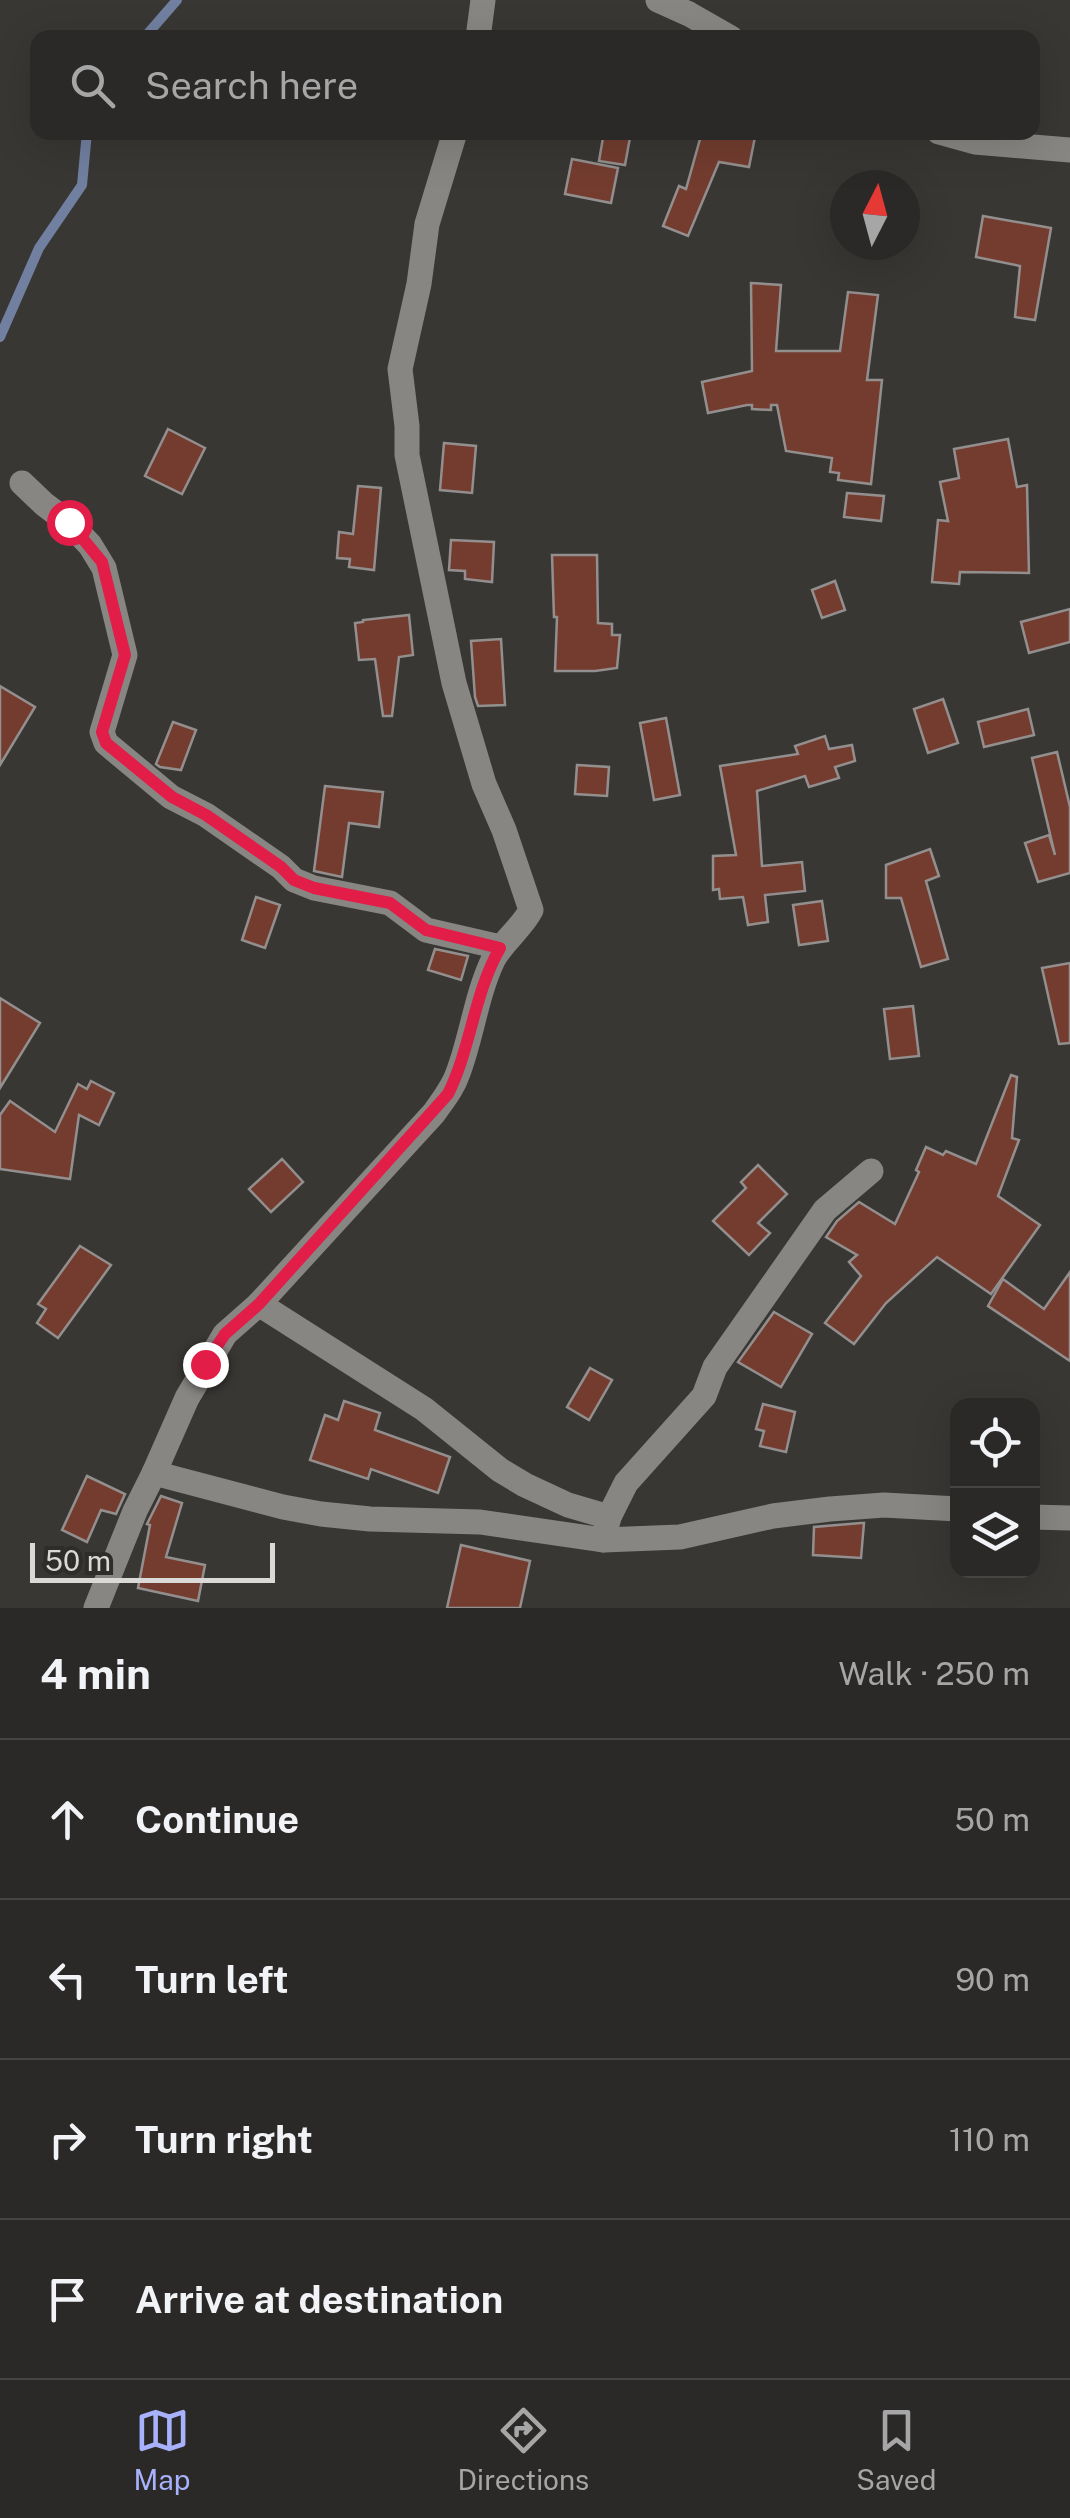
<!DOCTYPE html>
<html lang="en">
<head>
<meta charset="utf-8">
<style>
	:root { --surface:#2b2927; --page:#33312f; --text:#f1f3f6; --muted:#a6a6a7; --line:#474544; --accent:#a7b1fc }
	body { margin:0; font-family:"Public Sans",sans-serif; background:var(--page); color:var(--text) }
	.controls { position:absolute; right:30px; bottom:30px; display:grid; overflow:hidden; border-radius:20px; box-shadow:0 10px 40px #0002 }
	.controls button { width:90px; height:90px; display:grid; place-items:center; padding:0; border:0; border-bottom:2px solid var(--line); background:var(--surface); color:var(--text); font:50px sans-serif }
	.compass { position:absolute; left:830px; top:170px; width:90px; height:90px; border-radius:50%; background:var(--surface); box-shadow:0 10px 40px #0002; rotate:6deg }
	.scale { position:absolute; left:30px; bottom:25px; width:245px; box-sizing:border-box; padding-left:10px; border:5px solid #dad9d8; border-top:0; font-size:28px; line-height:35px; white-space:nowrap; color:#dad9d8; -webkit-text-stroke:8px #2e2d2a; paint-order:stroke }
	.stop { position:absolute; width:30px; height:30px; margin:-22px; border:8px solid #e11d48; border-radius:50%; background:#fff }
	.stop.end { background:#e11d48; border-color:#fff; box-shadow:0 2px 10px #0008 }
	.list { margin:0; padding:0; list-style:none }
	h2 { display:flex; justify-content:space-between; align-items:center; height:130px; margin:0; padding:0 40px; font-size:42px }
	h2 small { font-size:32px; font-weight:400; color:var(--muted) }
	.list li { display:grid; grid-template-columns:65px 1fr auto; gap:30px; align-items:center; box-sizing:border-box; height:160px; padding:0 40px; border-top:2px solid var(--line) }
	.list b { display:block; font-size:38px; white-space:nowrap }
	.list em { font-size:32px; font-style:normal; color:var(--muted) }
	.icon { flex:none; width:55px; height:55px; fill:none; stroke:currentColor; stroke-width:2; stroke-linecap:round; stroke-linejoin:round }
	.map { position:relative; flex:none; width:1070px; height:1608px; overflow:hidden }
	.search { position:absolute; background:var(--surface); box-shadow:0 10px 40px #0002; left:30px; right:30px; top:30px; height:110px; display:flex; align-items:center; gap:25px; box-sizing:border-box; padding:0 35px; border-radius:20px; color:var(--muted); font-size:38px }
	.sheet { height:770px; background:var(--surface) }
	nav { display:flex; justify-content:space-around; align-items:center; box-sizing:border-box; height:140px; border-top:2px solid var(--line); background:var(--surface); font-size:28px; color:var(--muted) }
	nav a { display:grid; justify-items:center; gap:5px }
	nav .on { color:var(--accent) }
	.map>svg:first-child { display:block }
	.lines { fill:none; stroke-linecap:round; stroke-linejoin:round }
	.stream { stroke:#7180a0; stroke-width:10 }
	.building { fill:#733c2f; stroke:#938f8e; stroke-width:2.5 }
	.minor { stroke:#888683; stroke-width:25 }
	.route { stroke:#e11d48; stroke-width:12 }
</style>
</head>
<body>
<div class="map">
<svg width="1070" height="1608" viewBox="0 0 1070 1608">
	<rect width="100%" height="100%" fill="#393734"/>
	<g class="lines">
		<g class="stream">
			<polyline points="144,38 177,0"/>
			<polyline points="0,337 39,248 82,185 87,132"/>
		</g>
	</g>
	<g class="building">
		<polygon points="604,132 631,132 625,165 599,161"/>
		<polygon points="702,132 756,132 749,167 719,162 688,236 663,226 679,186 686,189"/>
		<polygon points="572,159 618,168 611,203 565,194"/>
		<polygon points="983,216 1051,228 1035,320 1015,317 1020,266 976,257"/>
		<polygon points="751,283 781,285 776,351 840,351 848,292 878,295 867,380 882,380 871,484 838,480 839,473 830,472 832,458 786,451 777,405 771,405 771,410 752,409 752,405 747,405 708,413 702,382 752,371"/>
		<polygon points="168,429 205,448 182,494 145,476"/>
		<polygon points="1008,439 1017,487 1027,485 1029,573 960,572 959,584 932,582 938,520 948,521 940,482 959,478 954,449"/>
		<polygon points="444,443 476,446 472,493 440,490"/>
		<polygon points="358,486 381,488 374,570 349,567 350,559 337,558 339,532 353,534"/>
		<polygon points="847,493 884,496 881,521 844,517"/>
		<polygon points="451,540 494,542 492,582 465,579 465,571 449,570"/>
		<polygon points="552,555 597,555 598,623 612,624 612,635 620,635 617,668 595,671 555,671 557,617 554,617"/>
		<polygon points="835,581 845,610 822,618 812,590"/>
		<polygon points="1070,609 1070,642 1029,653 1021,622"/>
		<polygon points="409,615 413,655 399,657 392,716 383,716 375,659 359,660 355,623 363,622 363,620"/>
		<polygon points="501,639 505,705 478,706 475,697 471,641"/>
		<polygon points="0,686 35,707 0,765"/>
		<polygon points="943,699 958,743 928,753 914,709"/>
		<polygon points="1028,709 1034,735 984,747 978,722"/>
		<polygon points="666,718 680,795 654,800 640,723"/>
		<polygon points="173,722 196,730 181,770 160,767 156,764"/>
		<polygon points="825,736 829,749 852,745 855,761 835,767 839,778 809,787 805,776 757,791 762,866 802,862 805,891 765,895 768,922 748,925 743,897 720,899 719,889 713,890 713,856 736,855 720,766 798,754 795,746"/>
		<polygon points="1057,752 1070,807 1070,873 1038,882 1025,843 1049,835 1055,855 1032,758"/>
		<polygon points="577,765 609,767 607,796 575,794"/>
		<polygon points="325,786 383,792 379,827 349,823 342,877 314,871"/>
		<polygon points="930,849 939,876 926,881 948,959 921,967 901,898 886,898 886,865"/>
		<polygon points="256,897 280,905 265,948 242,940"/>
		<polygon points="822,901 828,941 799,945 793,905"/>
		<polygon points="435,949 468,956 461,980 428,970"/>
		<polygon points="1070,963 1070,1043 1059,1044 1042,968"/>
		<polygon points="0,998 40,1023 0,1088"/>
		<polygon points="913,1006 919,1056 890,1059 884,1009"/>
		<polygon points="1011,1075 1017,1077 1012,1138 1019,1140 998,1196 1040,1225 991,1294 937,1257 886,1303 854,1344 825,1323 861,1276 849,1262 857,1255 826,1237 837,1221 859,1202 895,1224 919,1172 916,1170 926,1147 943,1155 946,1151 976,1164"/>
		<polygon points="91,1081 114,1093 99,1125 79,1115 70,1179 0,1169 0,1115 10,1101 55,1132 78,1084 87,1089"/>
		<polygon points="282,1159 303,1182 271,1212 249,1189"/>
		<polygon points="758,1165 787,1194 758,1223 770,1233 749,1255 713,1221 746,1188 741,1182"/>
		<polygon points="80,1246 111,1265 58,1338 37,1323 46,1309 38,1304"/>
		<polygon points="1070,1272 1070,1361 988,1306 1003,1279 1044,1309"/>
		<polygon points="774,1312 812,1334 781,1387 738,1362"/>
		<polygon points="590,1368 612,1380 589,1420 567,1407"/>
		<polygon points="344,1401 380,1413 375,1430 450,1457 438,1493 371,1469 368,1479 310,1460 325,1415 338,1420"/>
		<polygon points="763,1404 795,1412 786,1452 760,1446 764,1431 756,1429"/>
		<polygon points="87,1476 125,1494 116,1514 101,1510 87,1542 62,1530"/>
		<polygon points="161,1496 182,1503 166,1557 205,1565 198,1601 138,1588 150,1525 147,1524"/>
		<polygon points="861,1523 864,1523 861,1558 813,1555 814,1527"/>
		<polygon points="461,1545 530,1561 520,1608 447,1608"/>
	</g>
	<g class="lines">
		<g class="minor">
			<polyline points="658,0 689,14 731,38"/>
			<polyline points="478,38 483,0"/>
			<polyline points="939,132 975,142 1070,150"/>
			<polyline points="22,483 44,504 69,523 90,545 104,568 125,655 102,732 106,743 171,797 206,815 281,867 294,880 314,888 390,903 426,930 500,947"/>
			<polyline points="259,1304 424,1409 500,1470 525,1485 568,1505 609,1517"/>
			<polyline points="154,1473 283,1507 321,1514 370,1519 480,1522 603,1540 680,1537 773,1516 830,1509 884,1505 958,1509"/>
			<polyline points="1032,1517 1070,1518"/>
			<polyline points="603,1540 609,1517 626,1483 704,1396 715,1367 825,1210 871,1171"/>
			<path d="M96,1608L135,1511L154,1473L187,1398L225,1334L259,1304L434,1113C443,1100 453,1088 458,1073C472,1036 476,996 493,960C503,941 521,929 531,910L504,830L484,784L454,683L407,455V426L400,369L419,284L427,224L455,132"/>
		</g>
	</g>
	<g class="lines">
		<path class="route" d="M69,522L102,562L125,655L102,732L106,743L172,797L206,815L281,867L294,880L314,888L390,903L426,930L500,948C474,993 471,1048 448,1094L259,1304L225,1334L205,1364"/>
	</g>
</svg>
<div class="controls">
<button><svg class="icon" aria-label="locate" viewBox="0 0 24 24"><circle cx="12" cy="12" r="6"/><path d="M12 2v4M12 18v4M2 12h4M18 12h4"/></svg></button>
<button><svg class="icon" aria-label="layers" viewBox="0 0 24 24"><path d="M12 4l9 5-9 5-9-5zM3 14l9 5 9-5"/></svg></button>
</div>
<svg class="compass" viewBox="-18 -18 36 36"><path d="M0-13l5 13h-10z" fill="#e53935"/><path d="M0 13l5-13h-10z" fill="#a6a6a7"/></svg>
<div class="scale">50 m</div>
<div class="stop" style="left:69px;top:522px"></div>
<div class="stop end" style="left:205px;top:1364px"></div>
<div class="search"><svg class="icon" aria-label="search" viewBox="0 0 24 24"><circle cx="10" cy="10" r="6"/><path d="M15 15l6 6"/></svg>Search here</div>
</div>
<section class="sheet">
<h2>4 min<small>Walk · 250 m</small></h2>
<ul class="list">
<li><svg class="icon" aria-label="ahead" viewBox="0 0 24 24"><path d="M12 20V5M6 11l6-6 6 6"/></svg><div><b>Continue</b></div><em>50 m</em></li>
<li><svg class="icon" aria-label="left" viewBox="0 0 24 24"><path d="M17 20v-9H6M10 6l-5 5 5 5"/></svg><div><b>Turn left</b></div><em>90 m</em></li>
<li><svg class="icon" aria-label="right" viewBox="0 0 24 24"><path d="M7 20v-9h11M14 6l5 5-5 5"/></svg><div><b>Turn right</b></div><em>110 m</em></li>
<li><svg class="icon" aria-label="arrive" viewBox="0 0 24 24"><path d="M6 21V4h12l-3 4 3 4H6"/></svg><div><b>Arrive at destination</b></div></li>
</ul>
</section>
<nav>
<a class="on"><svg class="icon" aria-label="map" viewBox="0 0 24 24"><path d="M3 6l6-2 6 2 6-2v14l-6 2-6-2-6 2zM9 4v14M15 6v14"/></svg>Map</a>
<a><svg class="icon" aria-label="directions" viewBox="0 0 24 24"><path d="M12 3l9 9-9 9-9-9zM9 14v-3h6M13 9l2 2-2 2"/></svg>Directions</a>
<a><svg class="icon" aria-label="saved" viewBox="0 0 24 24"><path d="M7 4h10v16l-5-4-5 4z"/></svg>Saved</a>
</nav>
</body>
</html>
